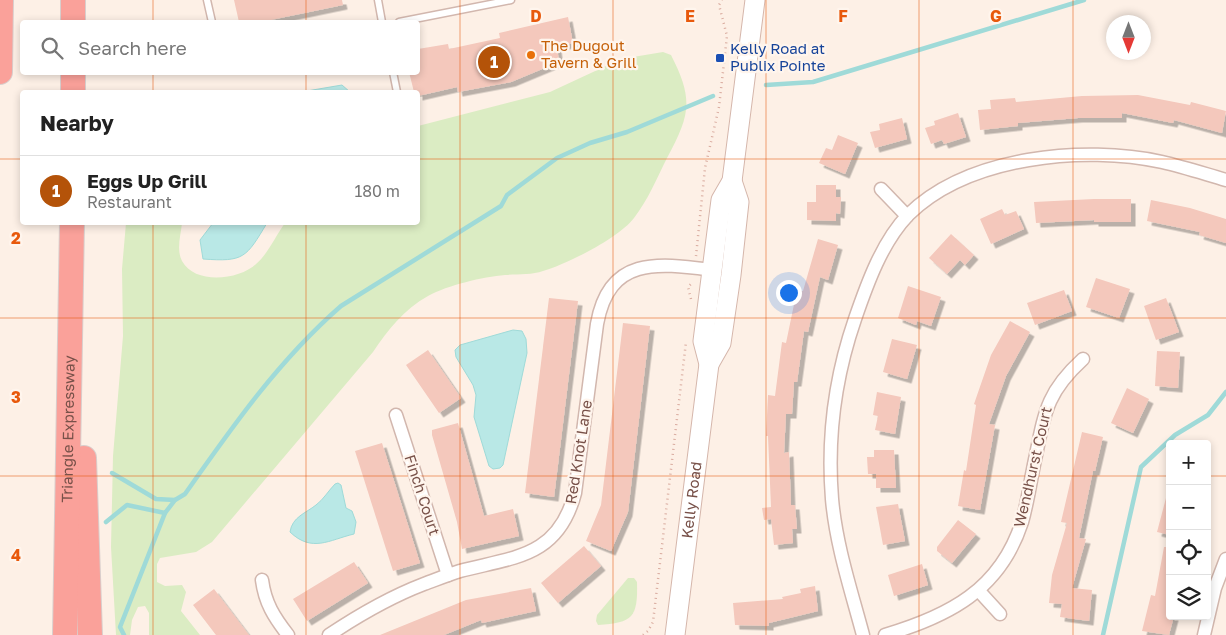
<!DOCTYPE html>
<html lang="en">
<head>
<meta charset="utf-8">
<style>
	:root { --surface:#fff; --page:#f2f2f2; --text:#222; --muted:#767676; --line:#e0e0e0; --accent:#b45309 }
	body { margin:0; font-family:"Golos Text",sans-serif; background:var(--page); color:var(--text) }
	.controls { position:absolute; right:15px; bottom:15px; display:grid; overflow:hidden; border-radius:5px; box-shadow:0 2px 8px #0003 }
	.controls button { width:45px; height:45px; display:grid; place-items:center; padding:0; border:0; border-bottom:1px solid var(--line); background:var(--surface); color:var(--text); font:25px sans-serif }
	.compass { position:absolute; left:1106px; top:15px; width:45px; height:45px; border-radius:50%; background:var(--surface); box-shadow:0 2px 8px #0003; rotate:180deg }
	.you { position:absolute; left:788px; top:292px; width:18px; height:18px; margin:-12px; border:4px solid #fff; border-radius:50%; background:#1a73e8; box-shadow:0 0 0 8px #1a73e833 }
	.badge { display:grid; place-items:center; width:32px; height:32px; border-radius:50%; background:var(--accent); color:#fff; font-size:16px; font-weight:700 }
	.pin { position:absolute; translate:-50% -50%; border:2px solid #fff; box-shadow:0 1px 5px #0006 }
	.list { margin:0; padding:0; list-style:none }
	h2 { display:flex; justify-content:space-between; align-items:center; height:65px; margin:0; padding:0 20px; font-size:21px }
	h2 small { font-size:16px; font-weight:400; color:var(--muted) }
	.list li { display:grid; grid-template-columns:32px 1fr auto; gap:15px; align-items:center; box-sizing:border-box; height:70px; padding:0 20px; border-top:1px solid var(--line) }
	.list b { display:block; font-size:19px; white-space:nowrap }
	.list p { margin:0; font-size:16px; white-space:nowrap; color:var(--muted) }
	.list em { font-size:16px; font-style:normal; color:var(--muted) }
	.icon { flex:none; width:28px; height:28px; fill:none; stroke:currentColor; stroke-width:2; stroke-linecap:round; stroke-linejoin:round }
	.map { position:relative; flex:none; width:1226px; height:635px; overflow:hidden }
	.search { position:absolute; background:var(--surface); box-shadow:0 2px 8px #0003; left:20px; top:20px; width:400px; height:55px; display:flex; align-items:center; gap:12px; box-sizing:border-box; padding:0 18px; border-radius:5px; color:var(--muted); font-size:19px }
	.panel { position:absolute; background:var(--surface); box-shadow:0 2px 8px #0003; left:20px; top:90px; width:400px; height:135px; border-radius:5px }
	.map>svg:first-child { display:block }
	.green { fill:#dbecc3 }
	.water { fill:#b9e8e6; stroke:#9fdad8 }
	.lines { fill:none; stroke-linecap:round; stroke-linejoin:round }
	.stream { stroke:#9fdad8; stroke-width:4.5 }
	.building { fill:#f4c8bc; filter:url(#shadow) }
	.lane-casing { stroke:#d2b7ae; stroke-width:9 }
	.street-casing { stroke:#d2b7ae; stroke-width:15 }
	.secondary-casing { stroke:#d5b6ab; stroke-width:21 }
	.highway-casing { stroke:#d9cecc; stroke-width:26 }
	.path { stroke:#d9ab9f; stroke-width:2.5; stroke-dasharray:1 4; stroke-linecap:butt }
	.lane { stroke:#fff; stroke-width:6 }
	.street { stroke:#fff; stroke-width:12 }
	.secondary { stroke:#fff; stroke-width:19 }
	.highway { stroke:#faa19a; stroke-width:24 }
	.grid { fill:none; stroke:#e8590c; stroke-width:1; stroke-opacity:0.55 }
	.food-dot { fill:#e8710a; stroke:#fff5ed; stroke-width:2 }
	.transit-dot { fill:#1a4fb4; stroke:#fff5ed; stroke-width:2 }
	.labels { text-anchor:middle; stroke-width:4.5; stroke-linejoin:round; paint-order:stroke }
	.food-label { font-size:15px; fill:#c56008; stroke:#fff5ed; text-anchor:start }
	.transit-label { font-size:15px; fill:#164399; stroke:#fff5ed; text-anchor:start }
	.street-label { font-size:15px; fill:#785149; stroke:#fff5ed }
	.grid-label { font-size:16px; text-anchor:middle; font-weight:bold; fill:#e8590c; stroke:#fff5ed; stroke-width:4.5; stroke-linejoin:round; paint-order:stroke }
</style>
</head>
<body>
<div class="map">
<svg width="1226" height="635" viewBox="0 0 1226 635">
	<defs>
		<filter id="shadow"><feDropShadow dx="4.5" dy="4.5" stdDeviation="0" flood-color="#0004"/></filter>
	</defs>
	<rect width="100%" height="100%" fill="#fdf0e6"/>
	<g class="green">
		<path d="M663,52L671,55C694,100 690,115 667,158C657,178 648,200 634,218C619,238 567,264 543,271C532,275 517,274 505,275C483,277 448,285 428,296C404,309 388,330 373,352L212,542L196,552L160,558L157,564V582L165,586L182,585L186,592L181,611L200,635H149V613L145,606L138,607L132,620L130,635H116L111,547L113,456L123,336L122,269L126,223H182C181,234 176,250 182,261C195,285 239,280 256,264C268,254 276,235 285,223L418,222V126L550,92L621,59Z"/>
		<path d="M628,578H634L637,582C638,617 633,623 598,625L596,621L597,615Z"/>
	</g>
	<g class="water">
		<polygon points="342,85 350,92 301,92"/>
		<path d="M213,223V222L267,223C246,258 244,262 203,259L200,240Z"/>
		<polygon points="513,330 522,331 526,339 527,353 503,465 500,468 493,469 489,466 474,417 476,395 473,385 456,357 455,350 460,345"/>
		<path d="M338,483L341,485L346,508L352,511L356,522L354,534C329,540 312,553 290,532C292,517 306,513 316,505C323,500 329,490 335,484Z"/>
	</g>
	<g class="lines">
		<g class="stream">
			<polyline points="766,85 813,82 1084,0"/>
			<polyline points="112,473 156,499 175,500"/>
			<path d="M106,522L127,505L165,513L175,500L185,494C232,427 279,360 341,306L501,206L507,195L557,158L590,143L627,132L713,96"/>
			<polyline points="124,635 120,627 165,513"/>
			<polyline points="1103,635 1141,467 1175,435 1208,415 1226,392"/>
		</g>
	</g>
	<g class="building">
		<polygon points="234,0 342,0 343,5 261,22 239,22"/>
		<polygon points="568,17 573,43 557,47 559,62 511,82 458,92 457,87 418,96 418,92 414,92 409,72 418,72 418,49 448,44 449,49 500,38 499,33"/>
		<polygon points="1138,95 1190,105 1191,102 1226,111 1222,133 1174,120 1173,123 1122,113 1122,118 1078,118 1018,123 1018,126 980,130 978,110 991,109 990,100 1015,98 1016,102 1082,96"/>
		<polygon points="958,113 966,137 944,144 942,140 931,144 925,128 935,125 934,121"/>
		<polygon points="902,118 907,139 875,148 870,132 880,130 879,124"/>
		<polygon points="838,135 858,143 845,174 819,163 826,148 832,150"/>
		<polygon points="816,185 836,185 836,197 841,197 840,214 836,213 836,221 807,220 807,202 816,202"/>
		<polygon points="1094,199 1131,199 1131,222 1094,222 1094,220 1036,223 1034,202"/>
		<polygon points="1151,200 1190,208 1226,219 1226,243 1199,235 1200,232 1147,221"/>
		<polygon points="1002,209 1005,215 1016,211 1024,229 991,244 980,219"/>
		<polygon points="951,234 974,255 965,265 960,260 947,274 929,258"/>
		<polygon points="818,239 838,245 828,280 820,277 808,332 804,331 797,382 794,382 792,414 786,414 784,453 789,452 791,505 795,505 797,529 792,529 793,543 774,545 771,519 764,520 762,508 771,507 768,436 766,436 768,395 775,396 782,342 786,343 797,290 803,291"/>
		<polygon points="1096,278 1130,289 1119,318 1086,307"/>
		<polygon points="908,286 941,297 931,326 917,321 916,325 898,318"/>
		<polygon points="1064,290 1072,311 1035,325 1027,303"/>
		<polygon points="549,298 578,301 554,497 525,493"/>
		<polygon points="1166,298 1179,332 1156,340 1144,306"/>
		<polygon points="1010,321 1030,332 1006,376 989,424 995,425 980,510 958,506 964,470 966,471 976,405 974,404 991,355"/>
		<polygon points="623,323 650,326 628,512 611,551 586,541 601,505"/>
		<polygon points="892,339 917,345 907,379 883,372"/>
		<polygon points="428,350 461,398 439,413 406,365"/>
		<polygon points="1157,351 1180,352 1178,388 1155,386"/>
		<polygon points="1127,388 1149,399 1133,433 1111,423"/>
		<polygon points="877,392 901,397 895,434 875,430 878,416 873,415"/>
		<polygon points="458,423 484,516 513,509 519,536 462,549 457,522 432,435 432,430"/>
		<polygon points="1082,432 1103,437 1095,471 1093,471 1079,538 1086,539 1072,588 1092,590 1089,621 1060,617 1062,604 1049,603 1052,575 1067,523 1061,522"/>
		<polygon points="382,443 420,563 393,571 355,451"/>
		<polygon points="874,450 894,450 896,488 876,488 876,474 868,474 867,457 874,457"/>
		<polygon points="1166,498 1170,499 1170,535 1157,532"/>
		<polygon points="898,504 905,541 883,545 876,507"/>
		<polygon points="958,520 976,534 952,563 937,551 937,547"/>
		<polygon points="584,546 601,566 558,603 541,583"/>
		<polygon points="1164,547 1170,547 1170,616 1174,616 1169,635 1142,631 1151,595 1155,596"/>
		<polygon points="354,562 368,583 307,621 293,599"/>
		<polygon points="922,564 928,585 894,596 888,575"/>
		<polygon points="815,586 818,611 769,623 769,626 735,625 733,603 783,599 782,597 801,593 800,589"/>
		<polygon points="531,588 536,611 482,623 481,620 444,635 380,635 466,600"/>
		<polygon points="214,589 236,618 249,635 216,635 193,605"/>
	</g>
	<g class="lines">
		<defs>
			<g id="lane">
				<polyline points="207,0 212,22"/>
				<polyline points="378,0 382,22"/>
				<polyline points="399,22 511,0"/>
				<polyline points="393,72 397,92"/>
			</g>
			<g id="street">
				<polyline points="881,189 907,216"/>
				<polyline points="396,415 448,575"/>
				<path d="M262,580C265,603 274,617 288,635"/>
				<polyline points="979,591 1000,614"/>
				<path d="M329,635C359,615 390,597 424,584C435,580 447,575 460,571C513,557 558,558 575,493L597,324C609,256 658,263 712,270"/>
				<path d="M863,635C851,590 836,545 832,499C827,437 835,377 855,319C867,284 882,242 908,215C968,156 1084,145 1162,162C1184,167 1205,174 1226,180"/>
				<path d="M885,635C949,616 1000,590 1022,522C1028,501 1031,477 1036,455C1045,410 1048,391 1083,359"/>
				<polyline points="1204,635 1215,588 1226,559"/>
			</g>
			<g id="secondary">
				<polyline points="709,364 721,343 731,275 739,202 732,181"/>
				<path id="s1" d="M675,635L709,364L703,341L721,200L732,181L755,0"/>
			</g>
			<g id="highway">
				<polyline points="73,22 73,0"/>
				<polyline points="0,72 1,0"/>
				<polyline points="73,92 73,72"/>
				<polyline points="84,458 90,635"/>
				<path id="s2" d="M65,635L72,222"/>
			</g>
		</defs>
		<use href="#lane" class="lane-casing"/>
		<use href="#street" class="street-casing"/>
		<use href="#secondary" class="secondary-casing"/>
		<use href="#highway" class="highway-casing"/>
		<g class="path">
			<polyline points="696,256 705,168 719,107 727,36 719,5 722,0"/>
			<polyline points="691,299 688,287 693,282"/>
			<polyline points="643,635 648,631 653,622 686,342"/>
		</g>
		<use href="#lane" class="lane"/>
		<use href="#street" class="street"/>
		<use href="#secondary" class="secondary"/>
		<use href="#highway" class="highway"/>
	</g>
	<path class="grid" d="M153,0V22M306,0V22M460,0V635M613,0V635M766,0V635M919,0V635M1073,0V635M153,72V92M306,72V92M0,159H22M418,159H1226M153,222V635M306,222V635M0,318H1226M0,476H1170M1207,476H1226"/>
	<circle class="food-dot" cx="531" cy="55" r="5"/>
	<rect class="transit-dot" x="715" y="53" width="10" height="10" rx="2.5"/>
	<g class="labels">
		<g class="food-label">
			<text x="541" y="51">The Dugout<tspan x="541" dy="17">Tavern &amp; Grill</tspan></text>
		</g>
		<g class="transit-label">
			<text x="730" y="54">Kelly Road at<tspan x="730" dy="17">Publix Pointe</tspan></text>
		</g>
		<g class="street-label">
			<text dy="5" stroke="none"><textPath href="#s2" startOffset="206">Triangle Expressway</textPath></text>
			<text transform="translate(579 452) rotate(-81)" y="5">Red Knot Lane</text>
			<text transform="translate(1033 467) rotate(-77)" y="5">Wendhurst Court</text>
			<text transform="translate(422 495) rotate(72)" y="5">Finch Court</text>
			<text dy="5" stroke="none"><textPath href="#s1" startOffset="136">Kelly Road</textPath></text>
		</g>
	</g>
	<g class="grid-label">
		<text x="536" y="22">D</text>
		<text x="690" y="22">E</text>
		<text x="843" y="22">F</text>
		<text x="996" y="22">G</text>
		<text x="16" y="244">2</text>
		<text x="16" y="403">3</text>
		<text x="16" y="561">4</text>
	</g>
</svg>
<div class="controls">
<button>+</button>
<button>−</button>
<button><svg class="icon" aria-label="locate" viewBox="0 0 24 24"><circle cx="12" cy="12" r="6"/><path d="M12 2v4M12 18v4M2 12h4M18 12h4"/></svg></button>
<button><svg class="icon" aria-label="layers" viewBox="0 0 24 24"><path d="M12 4l9 5-9 5-9-5zM3 14l9 5 9-5"/></svg></button>
</div>
<svg class="compass" viewBox="-18 -18 36 36"><path d="M0-13l5 13h-10z" fill="#e53935"/><path d="M0 13l5-13h-10z" fill="#767676"/></svg>
<div class="you"></div>
<div class="pin badge" style="left:494px;top:62px">1</div>
<div class="search"><svg class="icon" aria-label="search" viewBox="0 0 24 24"><circle cx="10" cy="10" r="6"/><path d="M15 15l6 6"/></svg>Search here</div>
<section class="panel">
<h2>Nearby<small></small></h2>
<ul class="list">
<li><span class="badge">1</span><div><b>Eggs Up Grill</b><p>Restaurant</p></div><em>180 m</em></li>
</ul>
</section>
</div>
</body>
</html>
